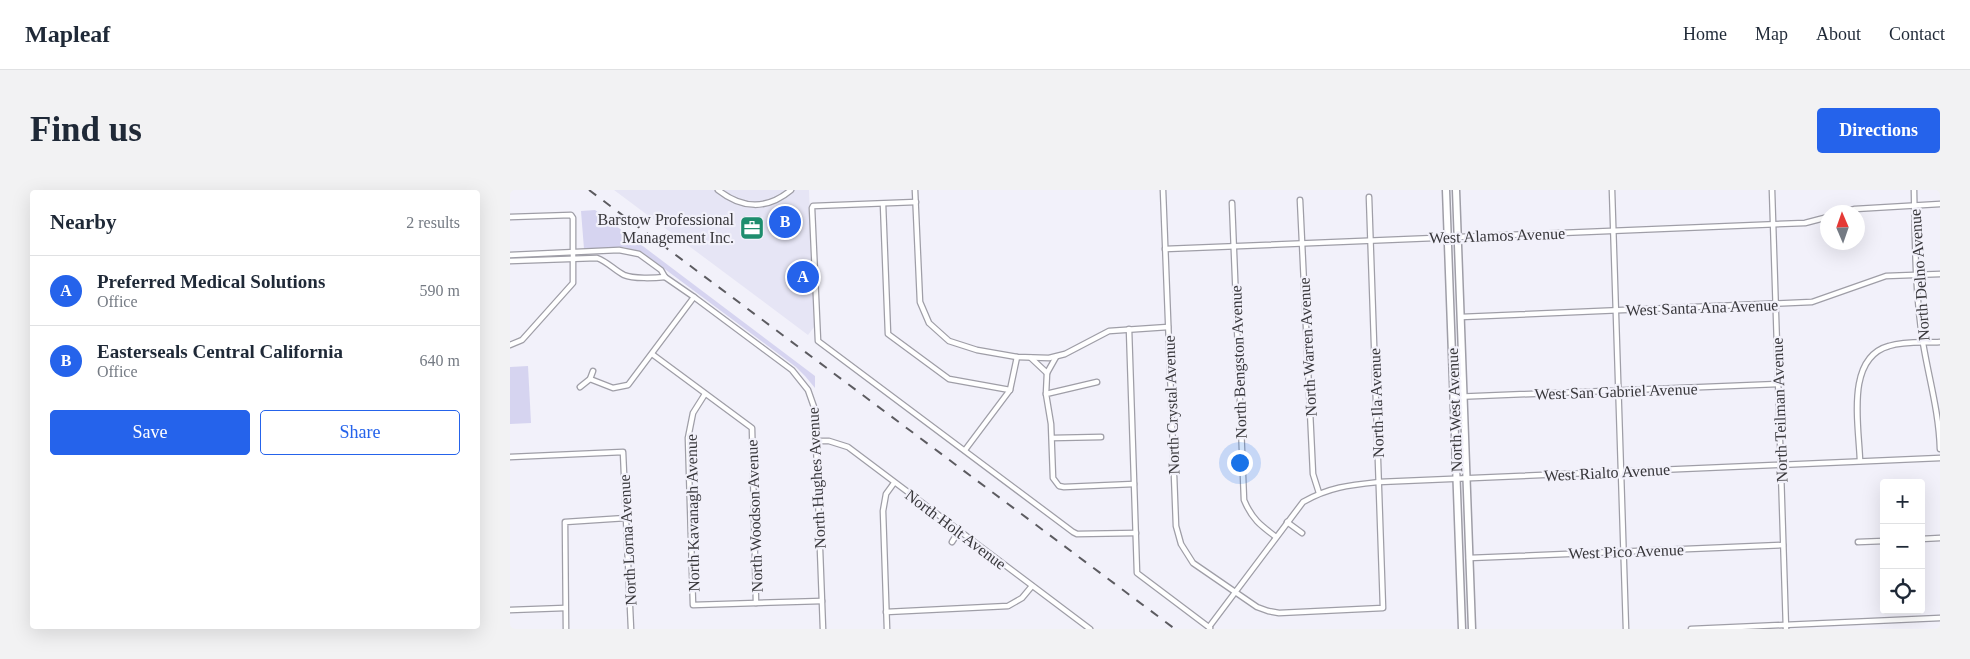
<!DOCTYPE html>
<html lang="en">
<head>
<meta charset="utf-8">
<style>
	:root { --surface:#fff; --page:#f2f2f3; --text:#1f2937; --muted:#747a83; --line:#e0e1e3; --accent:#2563eb }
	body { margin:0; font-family:Georgia,serif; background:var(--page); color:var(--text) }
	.controls { position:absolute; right:15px; bottom:15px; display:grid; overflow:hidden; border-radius:5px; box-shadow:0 5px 20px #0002 }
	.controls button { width:45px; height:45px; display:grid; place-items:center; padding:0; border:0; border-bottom:1px solid var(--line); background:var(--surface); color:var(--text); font:25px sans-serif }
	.compass { position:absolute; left:1310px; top:15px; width:45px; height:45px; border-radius:50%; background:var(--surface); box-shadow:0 5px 20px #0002; rotate:358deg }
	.you { position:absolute; left:729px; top:272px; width:18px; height:18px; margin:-12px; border:4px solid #fff; border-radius:50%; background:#1a73e8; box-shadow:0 0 0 8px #1a73e833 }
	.badge { display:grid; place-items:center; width:32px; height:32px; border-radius:50%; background:var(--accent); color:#fff; font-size:16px; font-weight:700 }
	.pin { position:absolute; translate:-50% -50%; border:2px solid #fff; box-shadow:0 1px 5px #0006 }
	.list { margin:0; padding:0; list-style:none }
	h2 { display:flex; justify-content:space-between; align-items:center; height:65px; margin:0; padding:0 20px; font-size:21px }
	h2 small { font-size:16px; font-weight:400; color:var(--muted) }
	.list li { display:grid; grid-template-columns:32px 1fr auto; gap:15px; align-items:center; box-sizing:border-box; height:70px; padding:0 20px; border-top:1px solid var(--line) }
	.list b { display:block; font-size:19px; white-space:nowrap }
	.list p { margin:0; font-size:16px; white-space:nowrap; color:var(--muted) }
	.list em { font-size:16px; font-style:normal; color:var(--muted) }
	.actions { display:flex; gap:10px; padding:15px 20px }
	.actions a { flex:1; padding:11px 0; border:1px solid var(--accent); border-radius:5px; text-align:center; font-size:18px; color:var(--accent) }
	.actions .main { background:var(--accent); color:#fff }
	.icon { flex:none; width:28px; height:28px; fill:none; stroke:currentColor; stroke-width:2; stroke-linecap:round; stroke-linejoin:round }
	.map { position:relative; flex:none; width:1430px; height:439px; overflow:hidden; border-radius:5px }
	header { display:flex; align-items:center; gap:30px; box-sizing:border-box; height:70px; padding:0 25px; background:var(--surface); border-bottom:1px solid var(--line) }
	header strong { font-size:24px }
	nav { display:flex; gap:28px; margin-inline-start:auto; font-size:18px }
	.intro { display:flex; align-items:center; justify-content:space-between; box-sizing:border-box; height:120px; padding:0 30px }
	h1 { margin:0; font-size:35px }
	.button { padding:12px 22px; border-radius:5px; background:var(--accent); color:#fff; font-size:18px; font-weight:700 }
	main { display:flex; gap:30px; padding:0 30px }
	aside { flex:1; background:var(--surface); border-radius:5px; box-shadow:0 5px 20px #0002 }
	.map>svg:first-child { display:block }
	.built { fill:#e6e5f5 }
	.green { fill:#d6d4f0 }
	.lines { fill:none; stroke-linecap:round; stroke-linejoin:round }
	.minor-casing { stroke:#9f9ea7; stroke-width:7 }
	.secondary-casing { stroke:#9f9ea7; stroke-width:9 }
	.minor { stroke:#fff; stroke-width:4.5 }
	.secondary { stroke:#fff; stroke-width:6 }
	.rail { stroke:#5c5b60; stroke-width:2; stroke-dasharray:9 9; stroke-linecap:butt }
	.labels { text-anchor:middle; stroke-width:4.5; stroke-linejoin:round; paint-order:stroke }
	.poi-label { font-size:16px; fill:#38373b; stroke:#f2f1fa; text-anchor:end }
	.street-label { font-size:16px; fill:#38373b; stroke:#f2f1fa }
</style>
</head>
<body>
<header>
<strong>Mapleaf</strong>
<nav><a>Home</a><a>Map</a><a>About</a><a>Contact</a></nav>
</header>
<div class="intro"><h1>Find us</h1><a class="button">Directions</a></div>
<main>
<aside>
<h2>Nearby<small>2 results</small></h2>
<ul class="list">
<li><span class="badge">A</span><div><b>Preferred Medical Solutions</b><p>Office</p></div><em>590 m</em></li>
<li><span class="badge">B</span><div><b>Easterseals Central California</b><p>Office</p></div><em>640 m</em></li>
</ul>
<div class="actions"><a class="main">Save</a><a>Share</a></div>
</aside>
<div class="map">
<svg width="1430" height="439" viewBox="0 0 1430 439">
	<rect width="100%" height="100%" fill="#f2f1fa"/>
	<polygon class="built" points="104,0 299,0 304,137 298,145"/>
	<g class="green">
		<polygon points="85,20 305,186 305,198 295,186 286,177 132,62 114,57 74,59 71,21"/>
		<polygon points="18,176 21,233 0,234 0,177"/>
	</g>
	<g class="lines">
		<defs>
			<g id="minor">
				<path d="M208,0C232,19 257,20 281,0"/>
				<polyline points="405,0 410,112 419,133 439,151 467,160 507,167 539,168 555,164 599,141 658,137"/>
				<polyline points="653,0 666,336 671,354 683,373 747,417 758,421 769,423 873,418 859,7"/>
				<polyline points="1102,0 1116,439"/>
				<polyline points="1262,0 1276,439"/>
				<path d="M1404,0C1405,51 1405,103 1413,153C1419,189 1429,222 1430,259"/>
				<polyline points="790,10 803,284 809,303"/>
				<polyline points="406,12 303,16 302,18 308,151 563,342 567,344 626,343"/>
				<path d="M722,13L734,310C742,329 750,335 766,347"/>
				<polyline points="373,14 378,144 439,189 500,200"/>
				<polyline points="1334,22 1345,19 1430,14"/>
				<polyline points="0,27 61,25 63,28 63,93 12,150 0,155"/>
				<polyline points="655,59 1295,33 1318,27"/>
				<polyline points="0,65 109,60 129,64 151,80 155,87 184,107 282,180 298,200 304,217 305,226 313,439"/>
				<path d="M0,71L87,68C98,72 104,80 114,85C123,89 145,88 155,87"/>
				<polyline points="951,127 1302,112 1376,86 1430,84"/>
				<polyline points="619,139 627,383 700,438"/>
				<polyline points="142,164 242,238 246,413"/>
				<polyline points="521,168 537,183 546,167"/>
				<polyline points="80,189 103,198 118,195 184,107"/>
				<polyline points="587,192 536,204 541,234 543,288 549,296 554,297 624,294"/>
				<polyline points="70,197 80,189 83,181"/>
				<polyline points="195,204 183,223 178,248 183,415 312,411"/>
				<polyline points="536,204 537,183"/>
				<polyline points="943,207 1268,194"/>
				<polyline points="542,248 591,247"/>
				<polyline points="307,251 319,251 338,257 580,439"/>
				<polyline points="455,260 500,200 507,167"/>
				<polyline points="0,267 113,262 121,439"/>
				<path d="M1350,271C1349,236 1335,168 1379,156C1395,151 1414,153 1430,152"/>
				<polyline points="777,332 792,343"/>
				<polyline points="1411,349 1430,348"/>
				<polyline points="442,352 449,341"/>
				<polyline points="1348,352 1374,351"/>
				<polyline points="959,368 1273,355"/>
				<polyline points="0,420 55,418"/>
				<polyline points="376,422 498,416 512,408 522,396"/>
				<path d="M699,437L793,312C819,297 840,295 869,292L1430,268"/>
				<polyline points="56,439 55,332 116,328"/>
				<polyline points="377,439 373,321 376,304 384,293"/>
				<polyline points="1181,439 1430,428"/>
			</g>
			<g id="secondary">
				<polyline points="936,0 952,439"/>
				<polyline points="946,0 962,439"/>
			</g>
		</defs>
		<use href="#minor" class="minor-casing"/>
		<use href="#secondary" class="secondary-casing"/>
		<use href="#minor" class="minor"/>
		<use href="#secondary" class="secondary"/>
		<polyline class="rail" points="79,0 665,439"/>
	</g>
	<defs>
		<symbol id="office-square" viewBox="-11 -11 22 22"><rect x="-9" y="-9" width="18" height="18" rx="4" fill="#1e8d6d" stroke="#f2f1fa"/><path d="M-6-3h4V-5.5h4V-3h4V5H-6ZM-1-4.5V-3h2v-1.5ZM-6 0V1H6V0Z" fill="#fff"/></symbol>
	</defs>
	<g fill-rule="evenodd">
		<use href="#office-square" x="228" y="24" width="28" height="28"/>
	</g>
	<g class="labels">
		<g class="poi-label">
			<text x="224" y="35">Barstow Professional<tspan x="224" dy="18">Management Inc.</tspan></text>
		</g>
		<g class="street-label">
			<text transform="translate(987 45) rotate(-2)" y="6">West Alamos Avenue</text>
			<text transform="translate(1409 85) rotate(-94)" y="6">North Delno Avenue</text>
			<text transform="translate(1192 117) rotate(-2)" y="6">West Santa Ana Avenue</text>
			<text transform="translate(797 157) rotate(-93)" y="6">North Warren Avenue</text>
			<text transform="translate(728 172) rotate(-92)" y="6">North Bengston Avenue</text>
			<text transform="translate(1106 201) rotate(-2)" y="6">West San Gabriel Avenue</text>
			<text transform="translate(866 213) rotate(-92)" y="6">North Ila Avenue</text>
			<text transform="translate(661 215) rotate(-92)" y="6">North Crystal Avenue</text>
			<text transform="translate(944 220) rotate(-92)" y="6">North West Avenue</text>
			<text transform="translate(1269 220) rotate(-92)" y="6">North Teilman Avenue</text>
			<text transform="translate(1097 282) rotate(-3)" y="6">West Rialto Avenue</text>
			<text transform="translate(306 288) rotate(-93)" y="6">North Hughes Avenue</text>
			<text transform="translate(182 323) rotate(-91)" y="6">North Kavanagh Avenue</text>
			<text transform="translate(244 326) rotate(-92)" y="6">North Woodson Avenue</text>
			<text transform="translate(446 339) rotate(37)" y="6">North Holt Avenue</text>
			<text transform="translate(117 350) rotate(-93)" y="6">North Lorna Avenue</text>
			<text transform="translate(1116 361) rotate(-2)" y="6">West Pico Avenue</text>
		</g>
	</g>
</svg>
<div class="controls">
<button>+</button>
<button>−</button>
<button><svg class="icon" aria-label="locate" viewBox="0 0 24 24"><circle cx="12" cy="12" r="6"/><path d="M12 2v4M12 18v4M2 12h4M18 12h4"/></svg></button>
</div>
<svg class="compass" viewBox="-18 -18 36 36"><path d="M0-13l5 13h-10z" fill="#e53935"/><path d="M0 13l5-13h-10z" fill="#747a83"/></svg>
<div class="you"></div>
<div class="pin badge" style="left:293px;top:87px">A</div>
<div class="pin badge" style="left:275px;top:32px">B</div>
</div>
</main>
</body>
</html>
